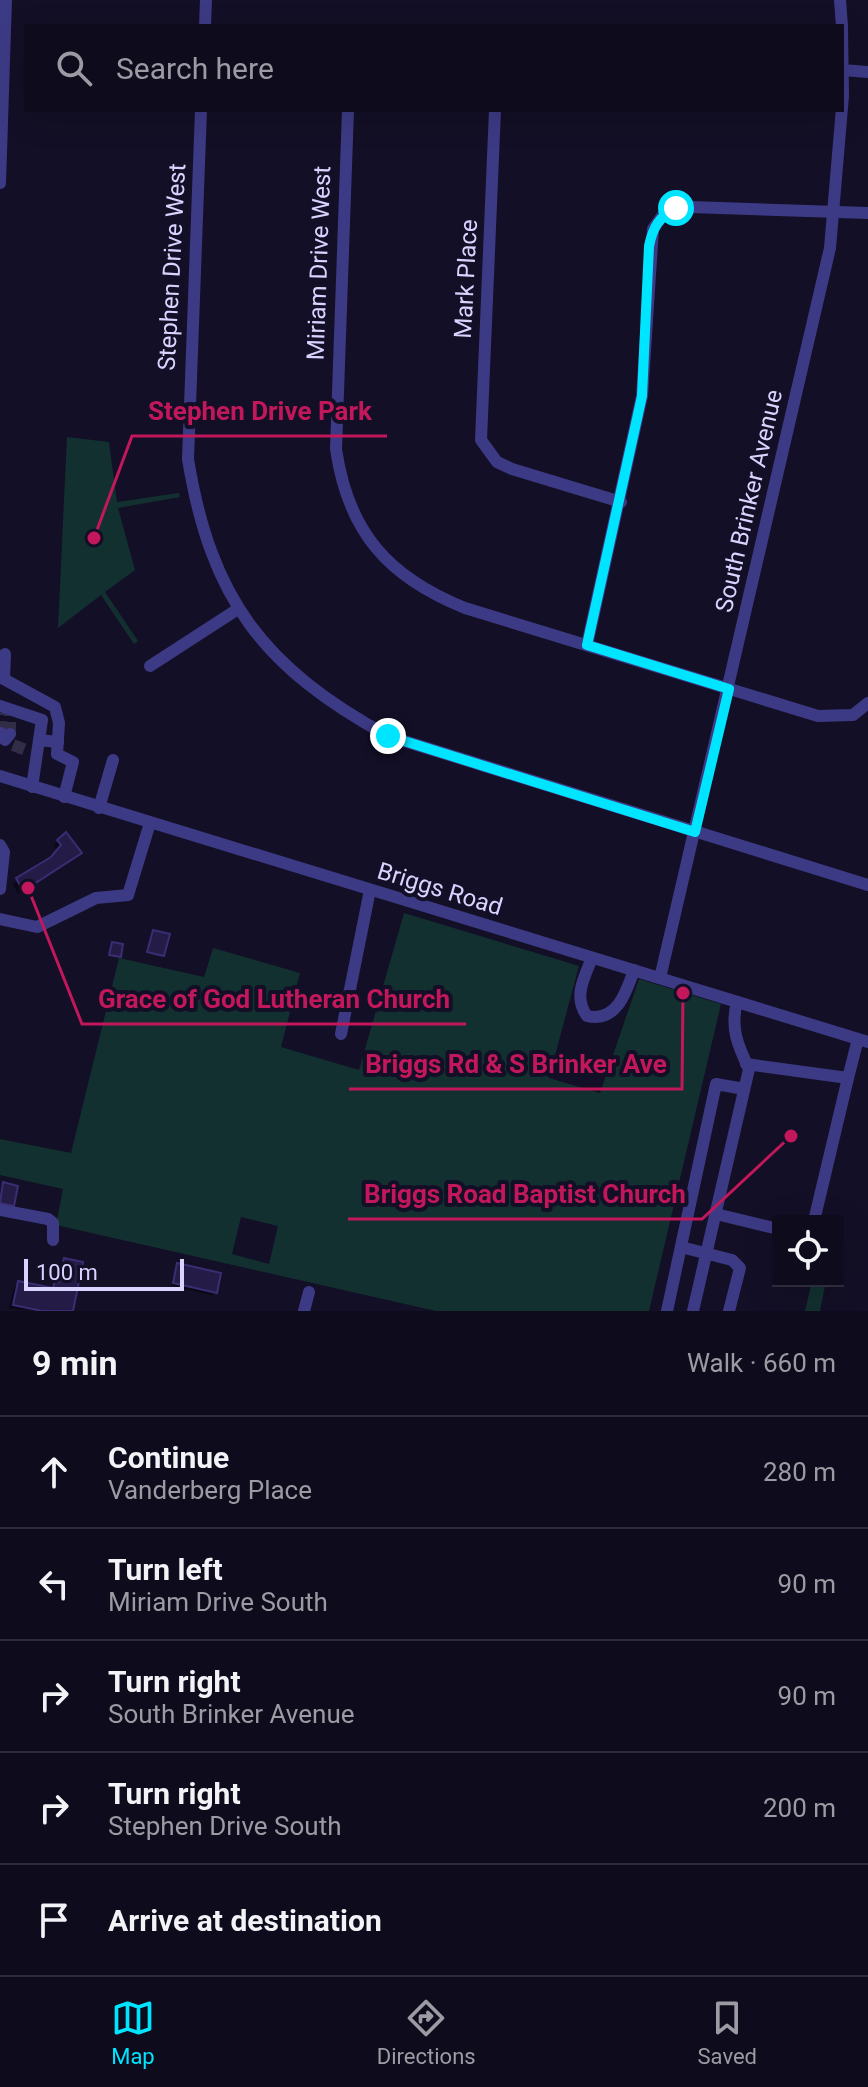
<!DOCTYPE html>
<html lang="en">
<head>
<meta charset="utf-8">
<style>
	:root { --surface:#0e0b1c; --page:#171425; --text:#f1f3f6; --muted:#9b9ba3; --line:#2e2b3b; --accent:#00e5ff }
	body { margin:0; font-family:Roboto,sans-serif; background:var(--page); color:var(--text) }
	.controls { position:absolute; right:24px; bottom:24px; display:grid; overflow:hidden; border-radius:0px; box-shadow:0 8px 32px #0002 }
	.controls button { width:72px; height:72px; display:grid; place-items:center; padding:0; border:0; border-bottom:2px solid var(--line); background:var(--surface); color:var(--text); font:40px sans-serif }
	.scale { position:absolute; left:24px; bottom:20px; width:160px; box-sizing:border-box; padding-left:8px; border:4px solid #d9d4ff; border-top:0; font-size:22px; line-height:28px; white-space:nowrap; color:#d9d4ff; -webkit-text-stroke:6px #130f26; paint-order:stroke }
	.stop { position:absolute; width:24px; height:24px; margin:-18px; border:6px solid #00e5ff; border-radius:50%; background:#fff }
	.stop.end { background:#00e5ff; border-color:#fff; box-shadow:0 2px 8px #0008 }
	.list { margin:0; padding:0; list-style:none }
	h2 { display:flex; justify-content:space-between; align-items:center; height:104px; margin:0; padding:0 32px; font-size:34px }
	h2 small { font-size:26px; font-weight:400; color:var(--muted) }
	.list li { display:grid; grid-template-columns:52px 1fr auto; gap:24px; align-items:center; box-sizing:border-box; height:112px; padding:0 32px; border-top:2px solid var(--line) }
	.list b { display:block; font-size:30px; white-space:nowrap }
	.list p { margin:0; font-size:26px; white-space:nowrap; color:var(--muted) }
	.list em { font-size:26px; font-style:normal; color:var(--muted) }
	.icon { flex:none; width:44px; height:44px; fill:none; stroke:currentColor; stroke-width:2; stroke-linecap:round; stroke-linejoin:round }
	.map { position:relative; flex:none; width:868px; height:1311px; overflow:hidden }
	.search { position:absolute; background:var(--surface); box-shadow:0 8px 32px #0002; left:24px; right:24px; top:24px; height:88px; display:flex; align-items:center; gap:20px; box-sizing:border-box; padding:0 28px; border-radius:0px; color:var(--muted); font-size:30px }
	.sheet { height:664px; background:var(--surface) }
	nav { display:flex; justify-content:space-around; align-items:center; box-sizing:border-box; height:112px; border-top:2px solid var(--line); background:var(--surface); font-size:22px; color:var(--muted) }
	nav a { display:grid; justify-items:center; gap:4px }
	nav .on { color:var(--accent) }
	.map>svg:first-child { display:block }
	.green { fill:#12302f; fill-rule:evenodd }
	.shadow { fill:#0007 }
	.building { fill:#241b47; stroke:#3b2d73; stroke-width:2 }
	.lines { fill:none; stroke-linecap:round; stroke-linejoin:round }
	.minor-tunnel { stroke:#312d47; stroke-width:12; stroke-dasharray:12 6; stroke-linecap:butt }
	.minor { stroke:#3d3a85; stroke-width:12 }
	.route { stroke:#00e5ff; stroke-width:10 }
	.labels { text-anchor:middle; stroke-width:8; stroke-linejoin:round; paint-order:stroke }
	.street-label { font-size:24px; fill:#d9d4ff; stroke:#130f26 }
	.leader { fill:none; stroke:#c2185b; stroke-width:3 }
	.callout-dot { fill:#c2185b; stroke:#130f26; stroke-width:3 }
	.callout-label { font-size:26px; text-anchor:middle; font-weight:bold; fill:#c2185b; stroke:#130f26; stroke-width:8; stroke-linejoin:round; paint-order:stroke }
</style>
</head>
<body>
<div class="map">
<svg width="868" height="1311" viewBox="0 0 868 1311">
	<rect width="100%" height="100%" fill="#130f26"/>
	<g class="green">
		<polygon points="67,437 109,442 117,502 179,493 180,497 118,508 135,570 105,592 138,641 134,644 101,595 58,628"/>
		<path d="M404,913L579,966L549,1078L600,1093L639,979L721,1004L649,1311H436L56,1225L63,1189L0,1175V1139L71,1153L119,958L204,977L213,948L300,973L281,1047L359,1070ZM241,1217L278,1226L269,1264L232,1254Z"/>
		<polygon points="812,1281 826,1281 820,1311 805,1311"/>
	</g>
	<g class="shadow">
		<polygon points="65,834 75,857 18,894 13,884 50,860 58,851 54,845"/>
		<polygon points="65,1260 71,1311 9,1309 14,1288 18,1283 51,1288"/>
		<polygon points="178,1266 215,1292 212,1295 171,1286"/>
	</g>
	<g class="building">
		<polygon points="66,832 82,853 23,891 16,878 51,857 61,845 57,840"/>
		<polygon points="153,930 170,934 164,956 147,952"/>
		<polygon points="112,942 123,944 121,957 109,955"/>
		<polygon points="3,1182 18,1186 14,1206 0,1203"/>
		<polygon points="64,1258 83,1262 73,1311 42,1311 13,1305 18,1281 53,1288 55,1281 59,1282"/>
		<polygon points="177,1263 221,1273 217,1293 173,1283"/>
	</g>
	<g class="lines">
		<g class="minor-tunnel">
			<polyline points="1,733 2,713"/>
			<polyline points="10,734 10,714"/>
			<polyline points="13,745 26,750"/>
		</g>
		<g class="minor">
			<polyline points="840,0 842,26"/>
			<polyline points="205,26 206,0"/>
			<polyline points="842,70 868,72"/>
			<path d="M201,110L188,459C211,600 264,668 388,736L868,885"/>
			<path d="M348,110L336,449C348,532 388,577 465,608L818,716L853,715L868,703"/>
			<polyline points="495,110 481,440 497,462 512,469 621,502"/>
			<polyline points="0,183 6,0"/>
			<polyline points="587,645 642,396 653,229 663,215 691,207 868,213"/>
			<polyline points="150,666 238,609"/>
			<polyline points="0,677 55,707 59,723 57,754 73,762 64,797"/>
			<polyline points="4,679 5,654"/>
			<polyline points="0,706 42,720 39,740"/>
			<polyline points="1,733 5,740 10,734"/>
			<polyline points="0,776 868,1042"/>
			<polyline points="32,787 39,740 58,742"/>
			<polyline points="99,808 113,760"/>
			<polyline points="0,845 4,852 0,889"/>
			<polyline points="0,919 37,927 96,898 128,895 150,823"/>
			<path d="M592,958C584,978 573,997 587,1016C616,1023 626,993 634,970"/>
			<polyline points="660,978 830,248 843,96 842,29"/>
			<polyline points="341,1034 370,890"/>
			<polyline points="746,1064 848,1078 858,1039"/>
			<polyline points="0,1210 48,1219 53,1223 53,1240"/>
			<polyline points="716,1214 778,1229"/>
			<polyline points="814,1221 848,1078"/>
			<polyline points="681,1247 732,1260 740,1268 729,1311"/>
			<polyline points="304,1311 309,1292"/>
			<polyline points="667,1311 716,1084 744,1089"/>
			<path d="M693,1311L749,1069C738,1046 730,1028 737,1002"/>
		</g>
	</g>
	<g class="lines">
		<path class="route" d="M388,736L695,832L729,689L587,645L642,396L649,246C653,227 659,217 676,208"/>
	</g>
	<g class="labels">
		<g class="street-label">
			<text transform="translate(319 263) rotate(-88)" y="8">Miriam Drive West</text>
			<text transform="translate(172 267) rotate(-87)" y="8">Stephen Drive West</text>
			<text transform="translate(466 279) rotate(-87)" y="8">Mark Place</text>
			<text transform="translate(749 501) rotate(-77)" y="8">South Brinker Avenue</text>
			<text transform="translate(440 889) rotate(17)" y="8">Briggs Road</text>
		</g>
	</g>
	<path class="leader" d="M94 538L132 436H387M28 888L82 1024H466M683 993L682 1089H349M791 1136L702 1219H348"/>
	<g class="callout-dot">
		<circle cx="94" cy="538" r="8"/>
		<circle cx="28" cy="888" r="8"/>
		<circle cx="683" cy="993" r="8"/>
		<circle cx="791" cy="1136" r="8"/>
	</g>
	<g class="callout-label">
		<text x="260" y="420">Stephen Drive Park</text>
		<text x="274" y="1008">Grace of God Lutheran Church</text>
		<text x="516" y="1073">Briggs Rd &amp; S Brinker Ave</text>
		<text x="525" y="1203">Briggs Road Baptist Church</text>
	</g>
</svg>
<div class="controls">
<button><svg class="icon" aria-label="locate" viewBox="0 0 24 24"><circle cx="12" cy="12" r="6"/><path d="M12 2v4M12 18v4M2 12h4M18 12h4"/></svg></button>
</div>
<div class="scale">100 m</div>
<div class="stop" style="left:676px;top:208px"></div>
<div class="stop end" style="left:388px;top:736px"></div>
<div class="search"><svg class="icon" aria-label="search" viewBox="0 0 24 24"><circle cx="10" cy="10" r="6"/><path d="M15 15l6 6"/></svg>Search here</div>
</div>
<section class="sheet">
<h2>9 min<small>Walk · 660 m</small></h2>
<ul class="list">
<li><svg class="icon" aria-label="ahead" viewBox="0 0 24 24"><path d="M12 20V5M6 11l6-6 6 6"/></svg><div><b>Continue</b><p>Vanderberg Place</p></div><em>280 m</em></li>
<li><svg class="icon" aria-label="left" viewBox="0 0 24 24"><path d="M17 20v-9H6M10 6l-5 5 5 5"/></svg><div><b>Turn left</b><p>Miriam Drive South</p></div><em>90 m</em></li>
<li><svg class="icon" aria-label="right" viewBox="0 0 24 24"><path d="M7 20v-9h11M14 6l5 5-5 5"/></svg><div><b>Turn right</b><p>South Brinker Avenue</p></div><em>90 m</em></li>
<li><svg class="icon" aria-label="right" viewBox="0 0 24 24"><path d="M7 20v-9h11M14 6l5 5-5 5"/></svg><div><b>Turn right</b><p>Stephen Drive South</p></div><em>200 m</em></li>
<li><svg class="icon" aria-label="arrive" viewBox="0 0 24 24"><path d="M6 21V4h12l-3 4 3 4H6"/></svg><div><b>Arrive at destination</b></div></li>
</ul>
</section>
<nav>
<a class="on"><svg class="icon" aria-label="map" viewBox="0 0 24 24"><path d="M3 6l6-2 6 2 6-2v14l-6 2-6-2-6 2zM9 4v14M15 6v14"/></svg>Map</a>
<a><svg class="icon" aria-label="directions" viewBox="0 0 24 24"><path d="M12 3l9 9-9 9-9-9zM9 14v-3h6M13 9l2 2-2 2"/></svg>Directions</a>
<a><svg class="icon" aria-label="saved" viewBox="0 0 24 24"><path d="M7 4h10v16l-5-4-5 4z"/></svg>Saved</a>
</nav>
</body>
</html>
